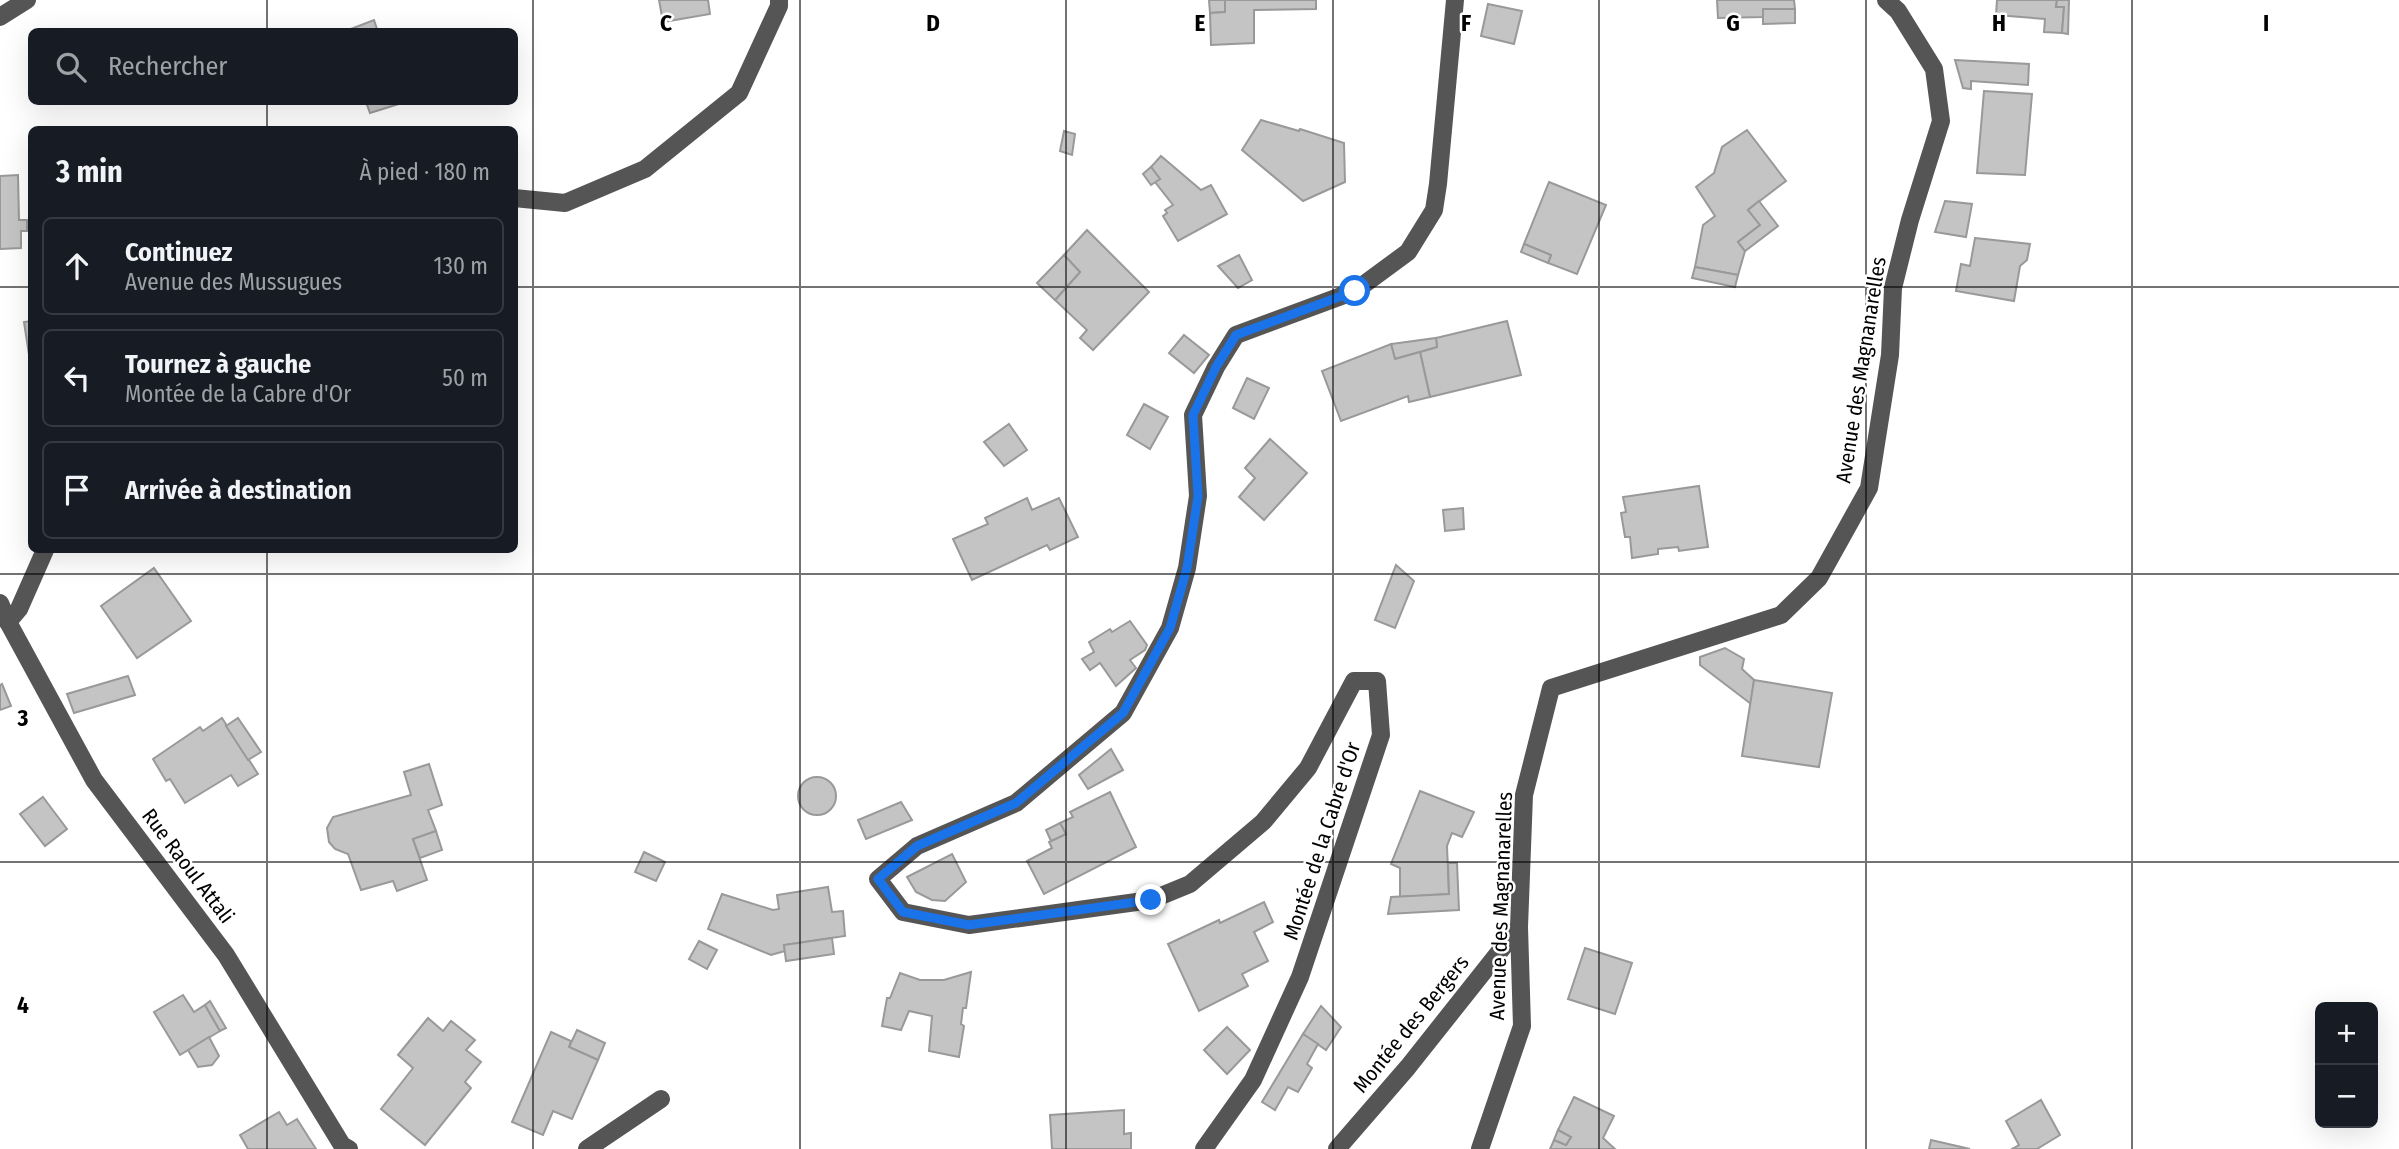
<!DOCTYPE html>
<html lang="fr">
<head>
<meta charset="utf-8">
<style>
	:root { --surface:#171b24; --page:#242831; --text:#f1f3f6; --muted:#9ea1a6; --line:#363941 }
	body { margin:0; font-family:"Fira Sans Condensed",sans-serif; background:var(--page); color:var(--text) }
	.controls { position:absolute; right:21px; bottom:21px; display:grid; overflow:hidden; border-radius:10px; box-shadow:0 7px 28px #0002 }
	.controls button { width:63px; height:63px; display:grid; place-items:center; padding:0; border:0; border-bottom:2px solid var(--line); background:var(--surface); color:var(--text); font:35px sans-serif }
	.stop { position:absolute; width:21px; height:21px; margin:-16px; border:5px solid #1a73e8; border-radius:50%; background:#fff }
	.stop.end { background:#1a73e8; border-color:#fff; box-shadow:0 2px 7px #0008 }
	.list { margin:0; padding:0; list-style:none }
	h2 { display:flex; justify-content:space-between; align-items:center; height:91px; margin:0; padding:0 28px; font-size:30px }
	h2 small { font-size:23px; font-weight:400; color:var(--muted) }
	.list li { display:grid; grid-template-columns:46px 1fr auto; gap:21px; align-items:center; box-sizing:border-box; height:98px; margin:0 14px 14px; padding:0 14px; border:2px solid var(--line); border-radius:10px }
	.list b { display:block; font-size:26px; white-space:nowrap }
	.list p { margin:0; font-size:23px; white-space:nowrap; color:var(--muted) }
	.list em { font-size:23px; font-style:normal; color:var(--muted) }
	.icon { flex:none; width:38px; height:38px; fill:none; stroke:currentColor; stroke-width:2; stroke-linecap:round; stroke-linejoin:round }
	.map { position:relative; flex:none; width:2399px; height:1149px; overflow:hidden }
	.search { position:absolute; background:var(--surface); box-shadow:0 7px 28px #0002; left:28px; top:28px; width:490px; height:77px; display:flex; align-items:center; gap:18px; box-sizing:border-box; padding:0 24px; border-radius:10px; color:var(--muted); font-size:26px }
	.panel { position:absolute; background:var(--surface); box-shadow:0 7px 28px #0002; left:28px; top:126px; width:490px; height:427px; border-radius:10px }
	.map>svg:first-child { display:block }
	.building { fill:#c4c4c4; stroke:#999; stroke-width:2 }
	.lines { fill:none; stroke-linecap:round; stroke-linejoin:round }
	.minor { stroke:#555; stroke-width:18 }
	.route { stroke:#1a73e8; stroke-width:9 }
	.grid { fill:none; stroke:#000; stroke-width:2; stroke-opacity:0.55 }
	.labels { text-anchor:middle; stroke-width:5; stroke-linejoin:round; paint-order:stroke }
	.street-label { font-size:21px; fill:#000; stroke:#fff }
	.grid-label { font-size:23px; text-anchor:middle; font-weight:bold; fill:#000; stroke:#fff; stroke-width:5; stroke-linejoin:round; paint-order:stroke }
</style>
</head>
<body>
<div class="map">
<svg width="2399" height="1149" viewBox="0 0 2399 1149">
	<rect width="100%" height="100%" fill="#fff"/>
	<g class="building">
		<polygon points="659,0 708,0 710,14 663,22"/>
		<polygon points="1209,0 1225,0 1225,12 1210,13"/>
		<polygon points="1225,0 1316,0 1316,9 1254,10 1254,43 1211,45 1210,13 1225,12"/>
		<polygon points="1717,0 1794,0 1795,9 1763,9 1763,17 1718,18"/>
		<polygon points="1997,0 2057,0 2056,7 2064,7 2062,33 2044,32 2045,19 1996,15"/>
		<polygon points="2057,0 2069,0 2068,34 2062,33 2064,7 2056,7"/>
		<polygon points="1488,4 1522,11 1514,44 1481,36"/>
		<polygon points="1763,9 1795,9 1795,23 1763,24"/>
		<polygon points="374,20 378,32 343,32"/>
		<polygon points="1955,60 2029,64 2028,85 1971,81 1971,89 1963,88"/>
		<polygon points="1984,91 2032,94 2025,175 1977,173"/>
		<polygon points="366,102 402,102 402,103 370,113"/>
		<polygon points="1261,120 1299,131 1300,129 1344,143 1345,182 1303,201 1242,150"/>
		<polygon points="1747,130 1786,181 1748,210 1760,225 1738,242 1745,251 1738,275 1695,267 1703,225 1715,216 1696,187 1714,173 1722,147"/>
		<polygon points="1064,131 1075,134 1072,155 1060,151"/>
		<polygon points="1161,156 1201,190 1211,185 1227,214 1178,241 1163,216 1167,213 1165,210 1173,205 1155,182 1160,179 1151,167"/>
		<polygon points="1151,167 1160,179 1151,185 1143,174"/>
		<polygon points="18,175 19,220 27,220 27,231 21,231 21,248 0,249 0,176"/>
		<polygon points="1549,182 1606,205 1577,274 1548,263 1551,255 1524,244"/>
		<polygon points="1759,201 1778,226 1745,251 1738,242 1760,225 1748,210"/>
		<polygon points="1945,201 1972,204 1966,237 1935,232"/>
		<polygon points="1087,230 1149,292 1093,350 1080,338 1087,330 1055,300 1080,272 1064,255"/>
		<polygon points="1975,238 2030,244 2027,260 2020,266 2014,301 1956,291 1961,264 1970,266"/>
		<polygon points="1524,244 1551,255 1548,263 1521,252"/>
		<polygon points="1064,255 1080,272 1055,300 1037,283"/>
		<polygon points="1239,255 1252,280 1238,288 1218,266"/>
		<polygon points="1695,267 1738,275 1735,287 1692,278"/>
		<polygon points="32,321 32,374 24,322"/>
		<polygon points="1507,321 1521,375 1430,397 1420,352 1437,347 1436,338"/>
		<polygon points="1184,335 1209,355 1194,373 1169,353"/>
		<polygon points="1436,338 1437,347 1395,359 1391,344"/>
		<polygon points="1391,344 1395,359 1420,352 1430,397 1409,402 1408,396 1341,421 1322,371"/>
		<polygon points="1247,378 1269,388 1254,419 1233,408"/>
		<polygon points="1144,404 1168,417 1150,449 1127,435"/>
		<polygon points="1009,424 1027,450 1004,466 984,442"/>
		<polygon points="1270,439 1307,473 1264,520 1239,497 1255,478 1245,468"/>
		<polygon points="1699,486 1708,547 1679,551 1678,547 1658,549 1658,554 1632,558 1630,537 1625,537 1621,513 1626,512 1623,497"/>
		<polygon points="1027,498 1032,510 1059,498 1078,537 1050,550 1047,545 972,580 953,539 988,524 985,518"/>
		<polygon points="1463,508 1464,529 1445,531 1443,510"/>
		<polygon points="1396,565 1414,581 1395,628 1375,620"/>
		<polygon points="154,568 191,621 137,658 101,606"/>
		<polygon points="1130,621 1147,645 1145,650 1130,660 1136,668 1116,686 1100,663 1090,670 1082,659 1094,652 1089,642 1110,629 1112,632"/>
		<polygon points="1725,648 1744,659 1742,669 1754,680 1751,704 1700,665 1700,657"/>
		<polygon points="128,676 135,695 74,713 67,694"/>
		<polygon points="1754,680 1832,693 1819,767 1742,756"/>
		<polygon points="2,684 11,706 0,710 0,685"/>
		<polygon points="222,718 258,774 238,786 231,775 185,803 170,779 166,781 153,759 200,727 203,731"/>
		<polygon points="238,718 261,752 248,760 226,726"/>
		<polygon points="1111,749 1123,770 1088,789 1079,775"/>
		<polygon points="429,764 442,805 428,810 436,831 413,839 427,880 397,891 393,881 361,890 348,854 335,849 329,842 327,828 333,817 411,795 404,772"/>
		<circle cx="817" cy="796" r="19"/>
		<polygon points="1420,791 1474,812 1462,837 1452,833 1447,846 1449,894 1400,897 1400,868 1391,864"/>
		<polygon points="1110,792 1136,847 1044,894 1027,861 1052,848 1049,842 1066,834 1060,823 1073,817 1070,812"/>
		<polygon points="43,797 67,829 45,846 20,814"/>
		<polygon points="901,802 912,820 866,839 858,820"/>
		<polygon points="1060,823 1066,834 1051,841 1046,830"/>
		<polygon points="436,831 442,850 420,858 413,839"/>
		<polygon points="644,852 665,862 656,881 635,872"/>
		<polygon points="952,854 966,882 945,901 932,900 916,892 907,877"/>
		<polygon points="1448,863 1457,863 1459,910 1388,914 1391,897 1449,894"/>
		<polygon points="828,887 832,912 843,911 845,936 784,945 785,951 771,955 708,929 722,894 773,910 779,909 777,895"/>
		<polygon points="1264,902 1273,922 1254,932 1268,961 1242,974 1248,986 1199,1011 1168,944 1219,920 1220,923"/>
		<polygon points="832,938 834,954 786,961 784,945"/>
		<polygon points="699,941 717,950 707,969 689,959"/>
		<polygon points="1585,948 1632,963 1615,1014 1568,999"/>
		<polygon points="971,972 966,1008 963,1008 961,1024 964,1026 959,1057 929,1051 932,1016 909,1011 901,1030 882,1026 887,998 890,998 900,973 920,980 944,980"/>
		<polygon points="183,995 194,1012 205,1005 220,1031 180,1055 154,1012"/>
		<polygon points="210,1001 226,1028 220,1031 205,1005"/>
		<polygon points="1321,1006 1341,1027 1326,1050 1303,1034"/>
		<polygon points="428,1018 443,1031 451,1021 475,1040 466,1050 481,1062 465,1082 471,1088 425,1145 381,1109 413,1068 398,1055"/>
		<polygon points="1227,1027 1250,1050 1227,1074 1204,1050"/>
		<polygon points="577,1030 605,1043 598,1060 569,1047"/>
		<polygon points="551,1032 571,1041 569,1047 598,1060 572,1119 553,1111 543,1135 512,1122"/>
		<polygon points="1303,1034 1318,1044 1307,1064 1312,1068 1298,1092 1288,1087 1275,1110 1262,1102"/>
		<polygon points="209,1037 219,1056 212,1065 198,1067 188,1050"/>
		<polygon points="1574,1097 1614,1116 1603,1138 1615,1149 1550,1149 1554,1140 1566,1145 1571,1137 1558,1130"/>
		<polygon points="2041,1100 2060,1135 2037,1149 2012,1149 2019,1145 2006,1121"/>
		<polygon points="1124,1110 1124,1134 1131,1133 1131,1149 1052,1149 1050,1115"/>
		<polygon points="279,1112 287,1125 297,1119 316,1149 248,1149 240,1135"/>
		<polygon points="1558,1130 1571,1137 1566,1145 1554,1140"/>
		<polygon points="1931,1140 1970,1149 1929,1149"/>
	</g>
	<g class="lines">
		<g class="minor">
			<polyline points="0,17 27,0"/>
			<polyline points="514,198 565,203 645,169 739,93 779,6 779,0"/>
			<polyline points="0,603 8,622 94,780 226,955 342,1145 349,1149"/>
			<polyline points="8,622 19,609 45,550"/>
			<polyline points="587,1149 661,1099"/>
			<polyline points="1204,1149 1253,1080 1300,977 1381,735 1377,681 1354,681 1308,768 1263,822 1190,884 1151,900 969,925 903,912 878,879 917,846 1016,803 1123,713 1170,628 1187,568 1198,496 1193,415 1216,367 1236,335 1355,291 1408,252 1434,210 1438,184 1455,0"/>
			<polyline points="1337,1149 1408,1067 1519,927"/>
			<polyline points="1480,1149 1522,1026 1519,927 1524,795 1551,688 1781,615 1819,578 1869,488 1890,355 1893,288 1910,220 1941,121 1934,69 1898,11 1886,0"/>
		</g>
	</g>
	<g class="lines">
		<polyline class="route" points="1151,900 969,925 903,912 878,879 917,846 1016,803 1123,713 1170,628 1187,568 1198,496 1193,415 1216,367 1236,335 1355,291"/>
	</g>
	<path class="grid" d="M267,0V32M533,0V1149M800,0V1149M1066,0V1149M1333,0V1149M1599,0V1149M1866,0V1149M2132,0V1149M267,102V130M0,287H32M514,287H2399M267,550V1149M0,574H2399M0,862H2399"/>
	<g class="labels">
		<g class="street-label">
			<text transform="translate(1861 370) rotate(-81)" y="7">Avenue des Magnanarelles</text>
			<text transform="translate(1322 841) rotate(-72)" y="7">Montée de la Cabre d'Or</text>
			<text transform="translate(188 866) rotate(53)" y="7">Rue Raoul Attali</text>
			<text transform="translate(1501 906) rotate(-88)" y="7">Avenue des Magnanarelles</text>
			<text transform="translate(1411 1024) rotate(-51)" y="7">Montée des Bergers</text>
		</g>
	</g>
	<g class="grid-label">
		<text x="666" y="31">C</text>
		<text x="933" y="31">D</text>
		<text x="1200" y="31">E</text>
		<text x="1466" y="31">F</text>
		<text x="1733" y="31">G</text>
		<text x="1999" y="31">H</text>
		<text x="2266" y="31">I</text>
		<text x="23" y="726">3</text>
		<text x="23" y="1013">4</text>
	</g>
</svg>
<div class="controls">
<button>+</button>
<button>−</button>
</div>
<div class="stop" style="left:1355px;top:291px"></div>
<div class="stop end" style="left:1151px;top:900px"></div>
<div class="search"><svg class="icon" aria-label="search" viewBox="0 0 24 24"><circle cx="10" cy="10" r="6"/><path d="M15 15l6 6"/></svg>Rechercher</div>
<section class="panel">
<h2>3 min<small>À pied · 180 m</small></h2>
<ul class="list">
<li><svg class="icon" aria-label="ahead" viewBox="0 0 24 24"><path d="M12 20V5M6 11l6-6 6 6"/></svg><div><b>Continuez</b><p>Avenue des Mussugues</p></div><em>130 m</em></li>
<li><svg class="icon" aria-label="left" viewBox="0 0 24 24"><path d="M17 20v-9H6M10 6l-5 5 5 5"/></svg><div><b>Tournez à gauche</b><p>Montée de la Cabre d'Or</p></div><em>50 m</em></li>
<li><svg class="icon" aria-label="arrive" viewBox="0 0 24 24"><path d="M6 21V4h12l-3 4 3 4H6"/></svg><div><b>Arrivée à destination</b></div></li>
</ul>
</section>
</div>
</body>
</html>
